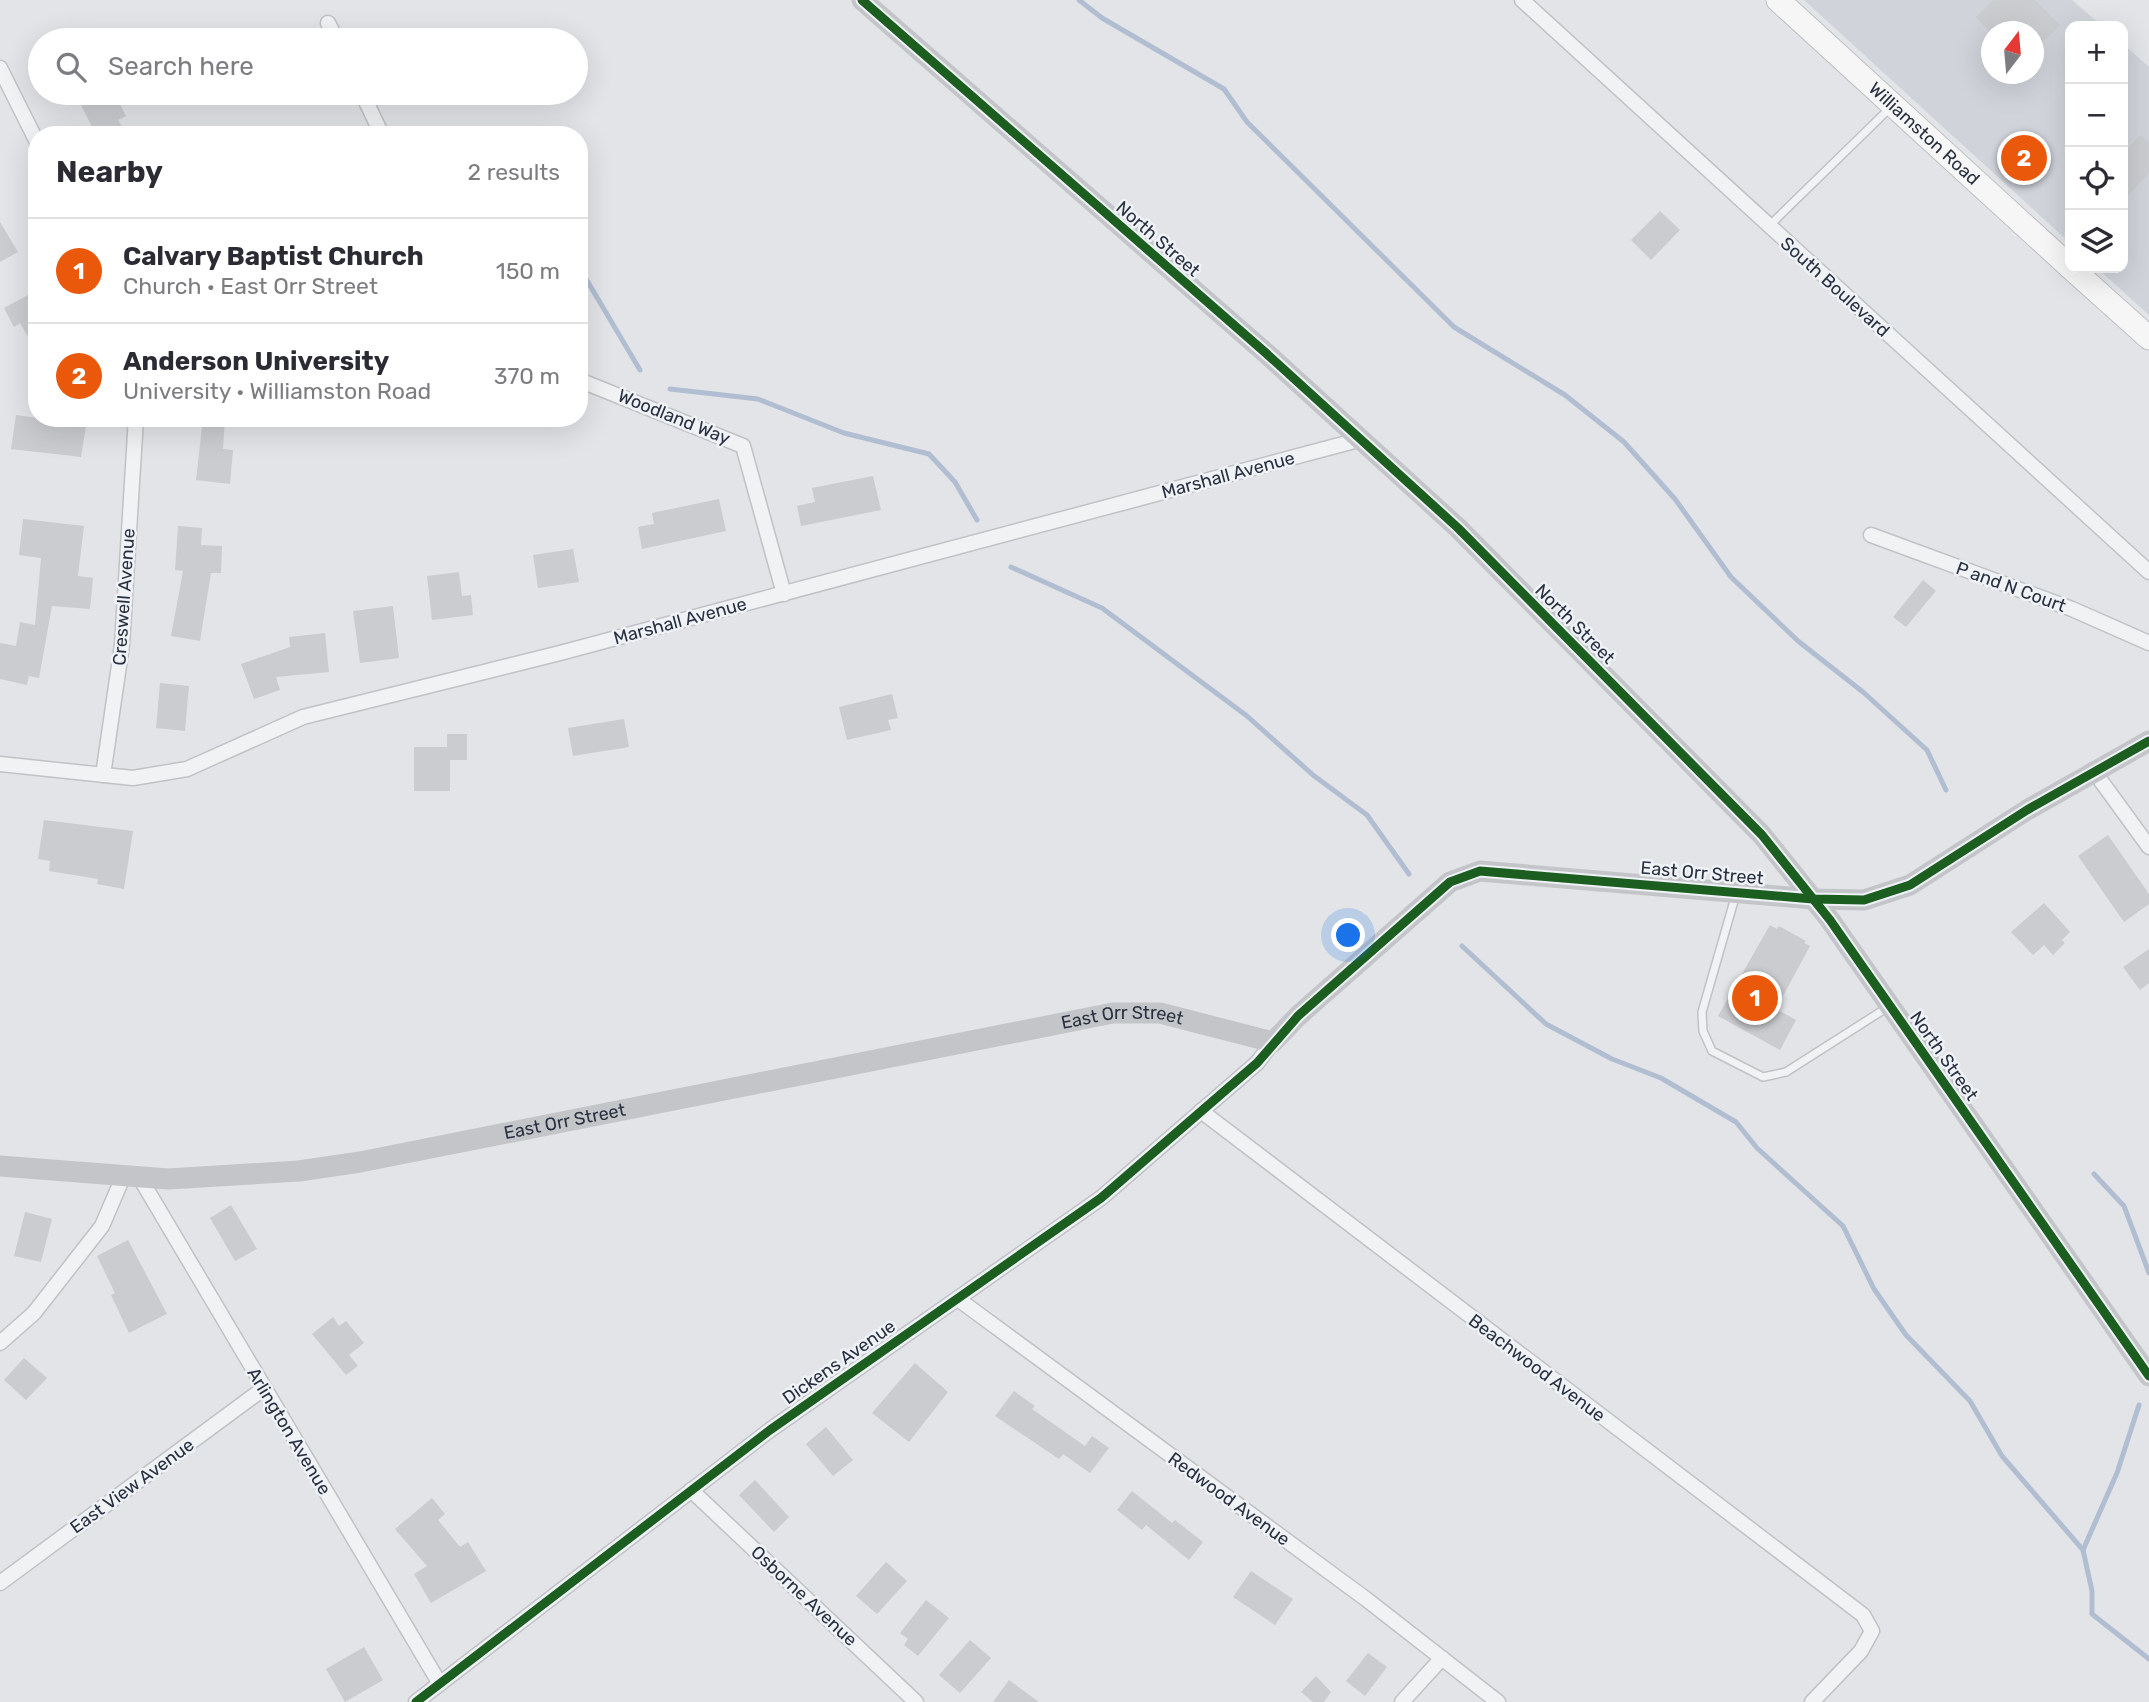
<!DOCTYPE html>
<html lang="en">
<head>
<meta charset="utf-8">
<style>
	:root { --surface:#fff; --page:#f2f2f3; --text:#2b2b33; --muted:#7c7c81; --line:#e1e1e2; --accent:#ea580c }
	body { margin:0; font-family:Rubik,sans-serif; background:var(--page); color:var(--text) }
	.controls { position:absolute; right:21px; top:21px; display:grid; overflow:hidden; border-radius:14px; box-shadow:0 7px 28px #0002 }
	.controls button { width:63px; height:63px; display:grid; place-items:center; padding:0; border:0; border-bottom:2px solid var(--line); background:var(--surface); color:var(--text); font:35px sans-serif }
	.compass { position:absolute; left:1981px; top:21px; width:63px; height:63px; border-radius:50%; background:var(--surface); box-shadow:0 7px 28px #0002; rotate:16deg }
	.you { position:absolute; left:1349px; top:936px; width:24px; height:24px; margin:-18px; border:5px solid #fff; border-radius:50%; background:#1a73e8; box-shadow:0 0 0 10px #1a73e833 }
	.badge { display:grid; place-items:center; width:46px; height:46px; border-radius:50%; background:var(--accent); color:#fff; font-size:23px; font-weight:700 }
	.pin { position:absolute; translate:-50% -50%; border:4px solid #fff; box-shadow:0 2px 7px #0006 }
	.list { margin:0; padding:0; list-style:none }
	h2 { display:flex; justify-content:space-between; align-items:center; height:91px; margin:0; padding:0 28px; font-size:30px }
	h2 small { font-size:23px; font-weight:400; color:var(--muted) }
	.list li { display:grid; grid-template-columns:46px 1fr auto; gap:21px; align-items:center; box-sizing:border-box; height:105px; padding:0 28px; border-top:2px solid var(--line) }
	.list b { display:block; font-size:26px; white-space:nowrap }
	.list p { margin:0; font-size:23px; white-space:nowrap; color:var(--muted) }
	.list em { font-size:23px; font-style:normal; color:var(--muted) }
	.icon { flex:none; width:38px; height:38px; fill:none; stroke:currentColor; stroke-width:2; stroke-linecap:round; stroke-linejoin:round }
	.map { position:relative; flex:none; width:2149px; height:1702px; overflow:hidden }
	.search { position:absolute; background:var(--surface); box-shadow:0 7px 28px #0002; left:28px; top:28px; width:560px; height:77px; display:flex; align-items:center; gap:18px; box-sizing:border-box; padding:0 24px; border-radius:38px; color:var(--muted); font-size:26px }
	.panel { position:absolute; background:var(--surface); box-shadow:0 7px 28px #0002; left:28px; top:126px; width:560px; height:301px; border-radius:28px }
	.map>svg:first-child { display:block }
	.built { fill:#d0d3da; fill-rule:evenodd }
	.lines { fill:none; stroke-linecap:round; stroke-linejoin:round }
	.stream { stroke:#b1bed1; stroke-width:5 }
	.building { fill:#cacccf }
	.lane-casing { stroke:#c0c2c5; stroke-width:10 }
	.street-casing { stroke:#c0c2c5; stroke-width:17 }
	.primary-casing { stroke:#bec0c4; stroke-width:25 }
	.lane { stroke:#f1f2f4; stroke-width:7 }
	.street { stroke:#f1f2f4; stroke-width:14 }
	.secondary { stroke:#c3c5c9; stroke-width:21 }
	.primary { stroke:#f6f6f6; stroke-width:23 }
	.cycleway-casing { stroke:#eff2f6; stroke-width:13 }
	.cycleway { stroke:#1b5e20; stroke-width:9 }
	.labels { text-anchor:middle; stroke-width:5; stroke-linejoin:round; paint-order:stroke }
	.street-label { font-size:18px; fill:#293040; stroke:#eff2f6 }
</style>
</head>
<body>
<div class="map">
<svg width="2149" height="1702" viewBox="0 0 2149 1702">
	<rect width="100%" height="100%" fill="#e2e4e7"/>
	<g class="built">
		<path d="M1804,0H2072L2102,26H2070V243ZM1992,32H2034V74H1992Z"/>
		<polygon points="2123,44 2149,67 2149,315 2097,268 2123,268"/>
	</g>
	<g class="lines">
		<g class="stream">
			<polyline points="1079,0 1102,18 1224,89 1247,122 1454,327 1565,395 1624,442 1675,499 1731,577 1798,641 1863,692 1927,750 1946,790"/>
			<polyline points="579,267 640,370"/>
			<polyline points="670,389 758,399 844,433 929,454 955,482 977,520"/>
			<polyline points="1011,567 1102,608 1247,716 1313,775 1367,815 1409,874"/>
			<polyline points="1462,946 1546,1024 1612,1059 1661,1078 1736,1122 1757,1148 1843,1226 1874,1289 1906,1335 1970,1401 2002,1456 2083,1550 2092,1591 2092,1614 2149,1659"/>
			<polyline points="2094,1174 2124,1206 2149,1273"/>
			<polyline points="2083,1550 2117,1473 2139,1405"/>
		</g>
	</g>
	<g class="building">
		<polygon points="1993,0 2035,0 2060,25 2034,51 2034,32 2025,32 2016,22 2006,32 1990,32 1976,17"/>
		<polygon points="75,93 102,93 108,105 118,100 126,116 118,120 127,135 96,135"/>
		<polygon points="2140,135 2149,143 2149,173 2123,201 2123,154"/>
		<polygon points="1660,211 1680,230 1651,260 1631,240"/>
		<polygon points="0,222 18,252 0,262"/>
		<polygon points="37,290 37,352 20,323 14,327 4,308"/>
		<polygon points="16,415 86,425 81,457 11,449"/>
		<polygon points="203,418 225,418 223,449 233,450 230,484 196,480"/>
		<polygon points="873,476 881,510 801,526 797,506 815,502 812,488"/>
		<polygon points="719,499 726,531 642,549 638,527 654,524 652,513"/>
		<polygon points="23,519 84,526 78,576 93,578 90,609 52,606 39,678 29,676 27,685 0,679 0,643 16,646 20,622 35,625 41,558 19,555"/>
		<polygon points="178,526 202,528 201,545 222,546 221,573 211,573 200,641 171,636 183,571 175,570"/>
		<polygon points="573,549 579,582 538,588 533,555"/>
		<polygon points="459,572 462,596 471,595 473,615 432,620 427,576"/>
		<polygon points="1923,580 1936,591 1906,627 1893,617"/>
		<polygon points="393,606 399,658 360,663 353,611"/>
		<polygon points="325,633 329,672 276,677 280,690 254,699 241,664 290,647 289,637"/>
		<polygon points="160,683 189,686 185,731 156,728"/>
		<polygon points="892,694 898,718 888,720 891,730 847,740 839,707"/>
		<polygon points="624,719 629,747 573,756 568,728"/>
		<polygon points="447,734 467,734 467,760 450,760 450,791 414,791 414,747 447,747"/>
		<polygon points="44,820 133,831 124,889 97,884 98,879 49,871 50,861 38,859"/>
		<polygon points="2108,835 2149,894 2149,904 2124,922 2078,856"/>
		<polygon points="2044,903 2070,932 2062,940 2065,943 2053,955 2044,945 2033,955 2011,932"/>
		<polygon points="1770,925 1777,929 1779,926 1806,941 1804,943 1810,946 1776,1009 1796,1020 1780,1050 1718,1016"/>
		<polygon points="2149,949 2149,983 2140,990 2123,967"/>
		<polygon points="231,1205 257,1249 235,1261 210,1218"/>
		<polygon points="25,1212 52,1219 41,1262 14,1256"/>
		<polygon points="128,1240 167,1314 129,1333 111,1295 115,1293 97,1256"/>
		<polygon points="333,1317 339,1326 346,1321 364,1343 349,1355 358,1366 346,1375 312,1334"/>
		<polygon points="24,1358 47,1378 26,1400 4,1380"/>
		<polygon points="915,1363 948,1392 909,1442 872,1413"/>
		<polygon points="1014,1391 1035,1406 1032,1409 1085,1446 1092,1436 1109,1448 1090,1473 1063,1454 1059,1459 995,1416"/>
		<polygon points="826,1427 853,1460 833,1476 806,1444"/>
		<polygon points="755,1480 789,1517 774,1532 739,1495"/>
		<polygon points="1132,1491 1172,1523 1175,1520 1203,1542 1189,1560 1146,1525 1142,1530 1117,1510"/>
		<polygon points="432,1498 445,1514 438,1520 460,1547 468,1542 486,1571 431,1603 414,1574 427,1566 395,1529"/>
		<polygon points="886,1562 907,1581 877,1614 856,1596"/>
		<polygon points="1251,1571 1293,1599 1275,1625 1233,1597"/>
		<polygon points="926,1600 949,1618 918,1656 904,1645 908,1639 900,1633"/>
		<polygon points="970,1640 991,1658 960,1693 939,1675"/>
		<polygon points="364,1647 383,1680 345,1702 326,1669"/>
		<polygon points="1368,1653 1387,1667 1365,1696 1346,1681"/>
		<polygon points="1316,1676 1331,1692 1324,1702 1313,1702 1301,1692"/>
		<polygon points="1009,1680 1039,1702 993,1702"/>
	</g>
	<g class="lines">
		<defs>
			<g id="lane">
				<polyline points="1769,226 1891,107"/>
				<polyline points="1736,894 1702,1012 1703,1031 1712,1051 1763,1077 1786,1072 1888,1007"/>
			</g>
			<g id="street">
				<polyline points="1522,0 2149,572"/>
				<polyline points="328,23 337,40"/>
				<polyline points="0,68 37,142"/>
				<polyline points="362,93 382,135"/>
				<polyline points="579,380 743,446 784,594"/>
				<polyline points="1871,535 2072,609 2149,643"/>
				<polyline points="0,764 133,778 187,769 303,717 560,653 1362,439"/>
				<polyline points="2093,770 2149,847"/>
				<polyline points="103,775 122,645 136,418"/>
				<polyline points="1201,1111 1863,1615 1872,1631 1861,1651 1812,1702"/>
				<polyline points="140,1178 440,1684"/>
				<polyline points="958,1299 1366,1599 1498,1702"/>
				<polyline points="0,1343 34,1313 102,1226 123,1177"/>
				<polyline points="691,1490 916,1702"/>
				<polyline points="0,1583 263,1389"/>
				<polyline points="416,1702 770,1430 1101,1198 1257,1063 1273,1042"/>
				<polyline points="1402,1702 1442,1658"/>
			</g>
			<g id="primary">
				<path id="s2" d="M1778,0L2070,267"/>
				<polyline points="2071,268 2149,338"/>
			</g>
		</defs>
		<use href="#lane" class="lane-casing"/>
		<use href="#street" class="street-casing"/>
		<use href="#primary" class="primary-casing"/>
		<use href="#lane" class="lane"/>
		<use href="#street" class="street"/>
		<g class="secondary">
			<polyline points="862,0 1267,354 1458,528 1762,835 1830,920 2149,1376"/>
			<path id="s1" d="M0,1166L168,1179L299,1171L360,1162L1113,1013H1160L1273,1042L1298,1016L1450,882L1480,871L1813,899L1864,900L1910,885L2027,810L2149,741"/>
		</g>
		<use href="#primary" class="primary"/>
		<defs>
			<g id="cycleway">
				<polyline points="862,0 1267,354 1458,528 1762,835 1830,920 2149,1376"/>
				<polyline points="416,1702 770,1430 1101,1198 1257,1063 1298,1016 1450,882 1480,871 1813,899 1864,900 1910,885 2027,810 2149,741"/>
			</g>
		</defs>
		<use href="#cycleway" class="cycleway-casing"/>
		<use href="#cycleway" class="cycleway"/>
	</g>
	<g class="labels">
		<g class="street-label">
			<text dy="6" stroke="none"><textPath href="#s2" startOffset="198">Williamston Road</textPath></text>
			<text transform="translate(1158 239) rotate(41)" y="6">North Street</text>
			<text transform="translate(1835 287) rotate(42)" y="6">South Boulevard</text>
			<text transform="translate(674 417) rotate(22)" y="6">Woodland Way</text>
			<text transform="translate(1228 475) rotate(-15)" y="6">Marshall Avenue</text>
			<text transform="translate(2011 587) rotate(20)" y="6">P and N Court</text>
			<text transform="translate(124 597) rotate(-86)" y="6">Creswell Avenue</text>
			<text transform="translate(680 621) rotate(-15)" y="6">Marshall Avenue</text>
			<text transform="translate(1575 624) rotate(45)" y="6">North Street</text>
			<text transform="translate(1702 873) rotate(5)" y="6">East Orr Street</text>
			<text dy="6" stroke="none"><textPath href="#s1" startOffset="1138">East Orr Street</textPath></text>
			<text transform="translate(1944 1056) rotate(55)" y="6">North Street</text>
			<text dy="6" stroke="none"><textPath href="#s1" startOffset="570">East Orr Street</textPath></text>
			<text transform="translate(839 1362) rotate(-35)" y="6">Dickens Avenue</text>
			<text transform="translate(1537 1368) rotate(37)" y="6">Beachwood Avenue</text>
			<text transform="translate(289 1431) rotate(59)" y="6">Arlington Avenue</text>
			<text transform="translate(132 1486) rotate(-36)" y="6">East View Avenue</text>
			<text transform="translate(1229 1499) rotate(36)" y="6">Redwood Avenue</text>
			<text transform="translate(804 1596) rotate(43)" y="6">Osborne Avenue</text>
		</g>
	</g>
</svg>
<div class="controls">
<button>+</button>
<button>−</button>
<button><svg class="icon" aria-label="locate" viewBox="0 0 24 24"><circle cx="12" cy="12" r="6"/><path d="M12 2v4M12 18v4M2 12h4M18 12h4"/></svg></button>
<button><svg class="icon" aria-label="layers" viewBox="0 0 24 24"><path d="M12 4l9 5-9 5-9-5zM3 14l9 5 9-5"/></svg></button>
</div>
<svg class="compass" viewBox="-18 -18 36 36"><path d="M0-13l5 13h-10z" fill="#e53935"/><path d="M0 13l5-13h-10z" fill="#7c7c81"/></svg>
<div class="you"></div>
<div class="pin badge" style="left:1755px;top:998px">1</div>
<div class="pin badge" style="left:2024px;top:158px">2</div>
<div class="search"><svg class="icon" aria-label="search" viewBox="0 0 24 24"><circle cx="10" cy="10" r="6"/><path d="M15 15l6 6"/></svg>Search here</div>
<section class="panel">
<h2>Nearby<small>2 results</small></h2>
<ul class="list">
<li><span class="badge">1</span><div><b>Calvary Baptist Church</b><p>Church · East Orr Street</p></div><em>150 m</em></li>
<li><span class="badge">2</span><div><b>Anderson University</b><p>University · Williamston Road</p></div><em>370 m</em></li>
</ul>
</section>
</div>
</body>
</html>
